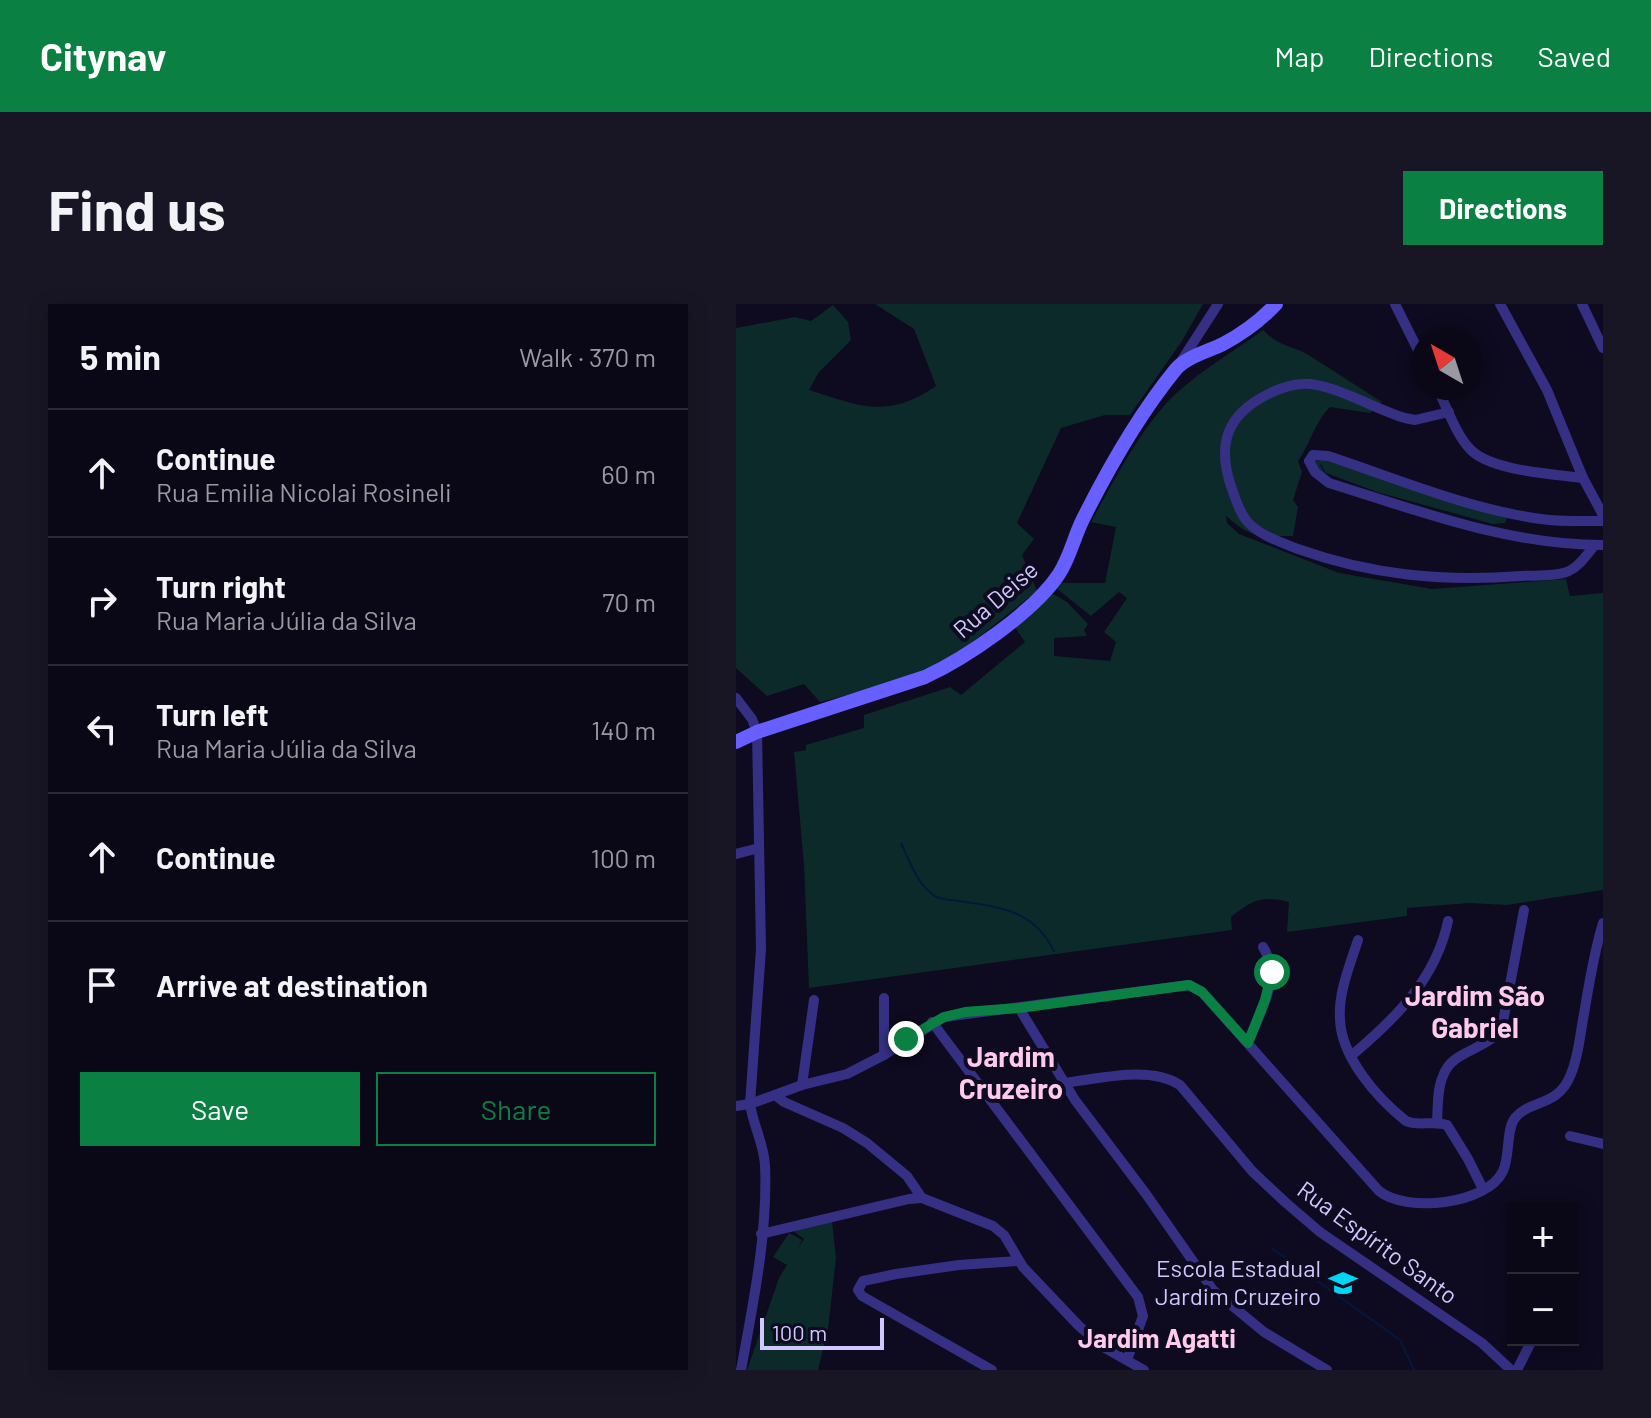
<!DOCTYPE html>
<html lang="en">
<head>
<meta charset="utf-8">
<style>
	:root { --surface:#0a0817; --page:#181624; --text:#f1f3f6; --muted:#999aa1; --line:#2a2936; --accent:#0b8043 }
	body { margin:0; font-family:Barlow,sans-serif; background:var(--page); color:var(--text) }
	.controls { position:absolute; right:24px; bottom:24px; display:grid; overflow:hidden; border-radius:0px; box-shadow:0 4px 20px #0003 }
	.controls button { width:72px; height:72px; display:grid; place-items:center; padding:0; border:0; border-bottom:2px solid var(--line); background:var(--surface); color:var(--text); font:40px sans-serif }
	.compass { position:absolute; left:675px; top:24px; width:72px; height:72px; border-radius:50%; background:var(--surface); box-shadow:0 4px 20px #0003; rotate:321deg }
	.scale { position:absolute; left:24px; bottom:20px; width:124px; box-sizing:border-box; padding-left:8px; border:4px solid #d0c8ff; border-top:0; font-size:22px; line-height:28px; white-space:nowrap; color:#d0c8ff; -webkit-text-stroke:6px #0e0a1f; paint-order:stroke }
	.stop { position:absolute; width:24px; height:24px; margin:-18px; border:6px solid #0b8043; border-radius:50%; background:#fff }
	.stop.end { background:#0b8043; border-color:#fff; box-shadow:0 2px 8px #0008 }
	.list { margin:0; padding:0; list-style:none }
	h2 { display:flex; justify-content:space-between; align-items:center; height:104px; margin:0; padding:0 32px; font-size:34px }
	h2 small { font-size:26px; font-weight:400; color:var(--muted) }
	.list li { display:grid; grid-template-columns:52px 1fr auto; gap:24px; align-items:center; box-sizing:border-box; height:128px; padding:0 32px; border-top:2px solid var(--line) }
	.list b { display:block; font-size:30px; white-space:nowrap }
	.list p { margin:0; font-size:26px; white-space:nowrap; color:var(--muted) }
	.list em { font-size:26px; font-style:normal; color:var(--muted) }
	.actions { display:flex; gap:16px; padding:24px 32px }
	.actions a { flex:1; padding:18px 0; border:2px solid var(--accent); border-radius:0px; text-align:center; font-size:28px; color:var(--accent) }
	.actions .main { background:var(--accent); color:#fff }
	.icon { flex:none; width:44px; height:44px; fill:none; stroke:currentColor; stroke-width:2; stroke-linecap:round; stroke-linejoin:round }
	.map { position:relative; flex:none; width:867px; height:1066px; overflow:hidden; border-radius:0px }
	header { display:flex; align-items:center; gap:48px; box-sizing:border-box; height:112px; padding:0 40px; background:var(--accent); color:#fff }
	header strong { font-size:38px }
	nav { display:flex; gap:44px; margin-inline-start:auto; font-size:28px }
	.intro { display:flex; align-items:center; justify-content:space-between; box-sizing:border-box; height:192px; padding:0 48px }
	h1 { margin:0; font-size:56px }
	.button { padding:20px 36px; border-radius:0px; background:var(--accent); color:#fff; font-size:28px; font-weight:700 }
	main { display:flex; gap:48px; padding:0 48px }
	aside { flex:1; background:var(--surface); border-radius:0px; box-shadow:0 4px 20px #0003 }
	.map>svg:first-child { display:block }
	.green { fill:#0c2a29 }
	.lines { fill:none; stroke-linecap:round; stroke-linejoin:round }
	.stream { stroke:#04183e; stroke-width:2 }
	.street { stroke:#353083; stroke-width:10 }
	.secondary { stroke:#675fff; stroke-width:14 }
	.route { stroke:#0b8043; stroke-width:10 }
	.labels { text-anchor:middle; stroke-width:8; stroke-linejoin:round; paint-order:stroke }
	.street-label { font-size:24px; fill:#d0c8ff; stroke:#0e0a1f }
	.poi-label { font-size:24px; fill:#d0c8ff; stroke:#0e0a1f; text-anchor:end }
	.neighbourhood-label { font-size:26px; font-weight:bold; fill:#ffcaeb; stroke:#0e0a1f }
	.quarter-label { font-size:28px; font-weight:bold; fill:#ffcaeb; stroke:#0e0a1f }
</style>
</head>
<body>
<header>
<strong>Citynav</strong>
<nav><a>Map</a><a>Directions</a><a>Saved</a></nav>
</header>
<div class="intro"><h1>Find us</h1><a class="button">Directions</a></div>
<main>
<aside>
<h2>5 min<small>Walk · 370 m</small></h2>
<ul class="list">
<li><svg class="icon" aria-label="ahead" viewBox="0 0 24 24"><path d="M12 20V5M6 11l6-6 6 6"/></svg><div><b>Continue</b><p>Rua Emilia Nicolai Rosineli</p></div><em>60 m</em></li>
<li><svg class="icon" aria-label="right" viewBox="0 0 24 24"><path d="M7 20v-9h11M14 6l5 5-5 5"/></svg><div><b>Turn right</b><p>Rua Maria Júlia da Silva</p></div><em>70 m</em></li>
<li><svg class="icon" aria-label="left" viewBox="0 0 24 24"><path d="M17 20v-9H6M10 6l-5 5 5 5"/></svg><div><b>Turn left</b><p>Rua Maria Júlia da Silva</p></div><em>140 m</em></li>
<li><svg class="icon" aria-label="ahead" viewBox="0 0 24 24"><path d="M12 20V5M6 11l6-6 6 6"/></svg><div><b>Continue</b></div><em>100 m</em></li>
<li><svg class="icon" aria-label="arrive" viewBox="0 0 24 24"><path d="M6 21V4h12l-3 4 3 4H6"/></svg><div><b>Arrive at destination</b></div></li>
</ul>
<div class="actions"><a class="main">Save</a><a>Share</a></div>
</aside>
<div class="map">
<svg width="867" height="1066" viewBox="0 0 867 1066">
	<rect width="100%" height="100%" fill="#0e0a1f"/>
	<g class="green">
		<path d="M139,0H467L446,37L394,111H369L325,124L281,219L298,235L286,251L301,287L214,356L167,377L84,398L68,380L31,392L0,364V24L59,13L75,17L97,1L112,18L115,36L83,68L73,86C126,103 151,115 200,82L178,25Z"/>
		<path d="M527,26C544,43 551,40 571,50L646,98L634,109L594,103C578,119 575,139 562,157L566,168L557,196L562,203L557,232C523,232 516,235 490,212L491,219L503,230L603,269L696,285L830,275L834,292L867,289V586L771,601L733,599L671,604V612L551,628L553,598C526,591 516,596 495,613L496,626L73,684L68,561L58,448L70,446V441L128,424V411L214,383L225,391L289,338L276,319L314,288L331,298L352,320L348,326L351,332L318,334V352L374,357L380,338L368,328L391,294L383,288L355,312L320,284L323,279H369L380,223L355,218C377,179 398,136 428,102C453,73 496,49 527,26Z"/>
		<polygon points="588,156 771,214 769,219 757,220 641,188 577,164 579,157"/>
		<polygon points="96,917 100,954 92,1025 82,1066 11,1066 43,974 51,961 37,953 53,929 66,936 62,944 68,935 56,926"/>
	</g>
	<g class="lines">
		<g class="stream">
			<polyline points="585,161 588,168"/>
			<path d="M165,539C173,556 182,582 199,592C205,596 217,596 223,597C265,604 297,605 318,647"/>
			<polyline points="537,945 664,1036 678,1066"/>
		</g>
		<g class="street">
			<polyline points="659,0 687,56"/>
			<polyline points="764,0 811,86 847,174 867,211"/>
			<polyline points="846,0 867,44"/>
			<polyline points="444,59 482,0"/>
			<path d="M701,84C711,103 719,129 734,145C754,167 818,170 847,174"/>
			<path d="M713,108L679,116L669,114C640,106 593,77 565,80C551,81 537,87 525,94C486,116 482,148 497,188C500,197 504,208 510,216C522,231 544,238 562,245C635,271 707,278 785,272C800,271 819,273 833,267C844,262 851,250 859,241"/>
			<path d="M867,217C847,217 826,218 805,215C732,205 662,175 592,152L577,151L573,157L579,168L593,179C683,207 772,241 867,241"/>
			<path d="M0,394L16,415L21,428L25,645L14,800C17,821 28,840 29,861C32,929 17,1000 5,1066"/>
			<polyline points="0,550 23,544"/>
			<path d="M622,636C614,661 602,689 604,715C605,753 641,794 670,817C682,823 697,816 711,821L732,855L747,885"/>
			<polyline points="148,694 148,751"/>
			<polyline points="283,704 339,796 410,890 477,986 528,1028 591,1066"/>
			<polyline points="196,718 402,993 407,1012 391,1056"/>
			<path d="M512,739C523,709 547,674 527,643"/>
			<path d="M615,752C659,715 700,675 712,617"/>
			<path d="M328,779C363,775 413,761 444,781L516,867L549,898L584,928L746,1039L775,1066"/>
			<polyline points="66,781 78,696"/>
			<polyline points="39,791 48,798 107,824 131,839 171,872 186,894 257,922 268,931 287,963 343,1022 367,1043 408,1066"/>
			<path d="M0,802L14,800L66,781L111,770L148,751L208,713L453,681L466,688L643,887C670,909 751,901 767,867C774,853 770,825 779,814C794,795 822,804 835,770C843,751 844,730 848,710C853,680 858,648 867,619"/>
			<path d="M701,818C702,803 701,785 707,772C716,745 752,747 766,723L788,606"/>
			<polyline points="834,832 867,840"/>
			<polyline points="25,930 173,895 186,894"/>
			<polyline points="256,1066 126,992 122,986 127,977 160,970 223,961 282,957"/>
			<polyline points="781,1066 796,1036"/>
		</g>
		<path class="secondary" d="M0,438L21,428L189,373C230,354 298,308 323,270C334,253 338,233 347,215C372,165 404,109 440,65C450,53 473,47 487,40C508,29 524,17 540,0"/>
	</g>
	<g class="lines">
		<polyline class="route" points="170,735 208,713 229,708 283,704 453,681 466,688 512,739 529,696 536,668"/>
	</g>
	<defs>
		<symbol id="school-bare" viewBox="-9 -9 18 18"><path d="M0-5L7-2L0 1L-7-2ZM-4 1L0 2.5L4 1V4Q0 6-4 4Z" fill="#00d5f3" stroke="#0e0a1f" stroke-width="2.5" paint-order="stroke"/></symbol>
	</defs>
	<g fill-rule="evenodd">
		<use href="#school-bare" x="587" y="959" width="40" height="40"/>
	</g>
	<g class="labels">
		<g class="street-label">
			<text transform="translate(260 296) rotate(-41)" y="8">Rua Deise</text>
			<text transform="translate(641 939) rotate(36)" y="8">Rua Espírito Santo</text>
		</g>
		<g class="poi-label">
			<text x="585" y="973">Escola Estadual<tspan x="585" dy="28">Jardim Cruzeiro</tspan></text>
		</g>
		<g class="neighbourhood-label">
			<text x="421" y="1044">Jardim Agatti</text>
		</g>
		<g class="quarter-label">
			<text x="739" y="702">Jardim São<tspan x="739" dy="32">Gabriel</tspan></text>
			<text x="275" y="763">Jardim<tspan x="275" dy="32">Cruzeiro</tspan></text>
		</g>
	</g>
</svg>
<div class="controls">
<button>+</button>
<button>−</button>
</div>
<svg class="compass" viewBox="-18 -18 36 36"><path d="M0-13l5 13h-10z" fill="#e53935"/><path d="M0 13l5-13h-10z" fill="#999aa1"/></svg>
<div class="scale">100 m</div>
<div class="stop" style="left:536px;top:668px"></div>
<div class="stop end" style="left:170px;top:735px"></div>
</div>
</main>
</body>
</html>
